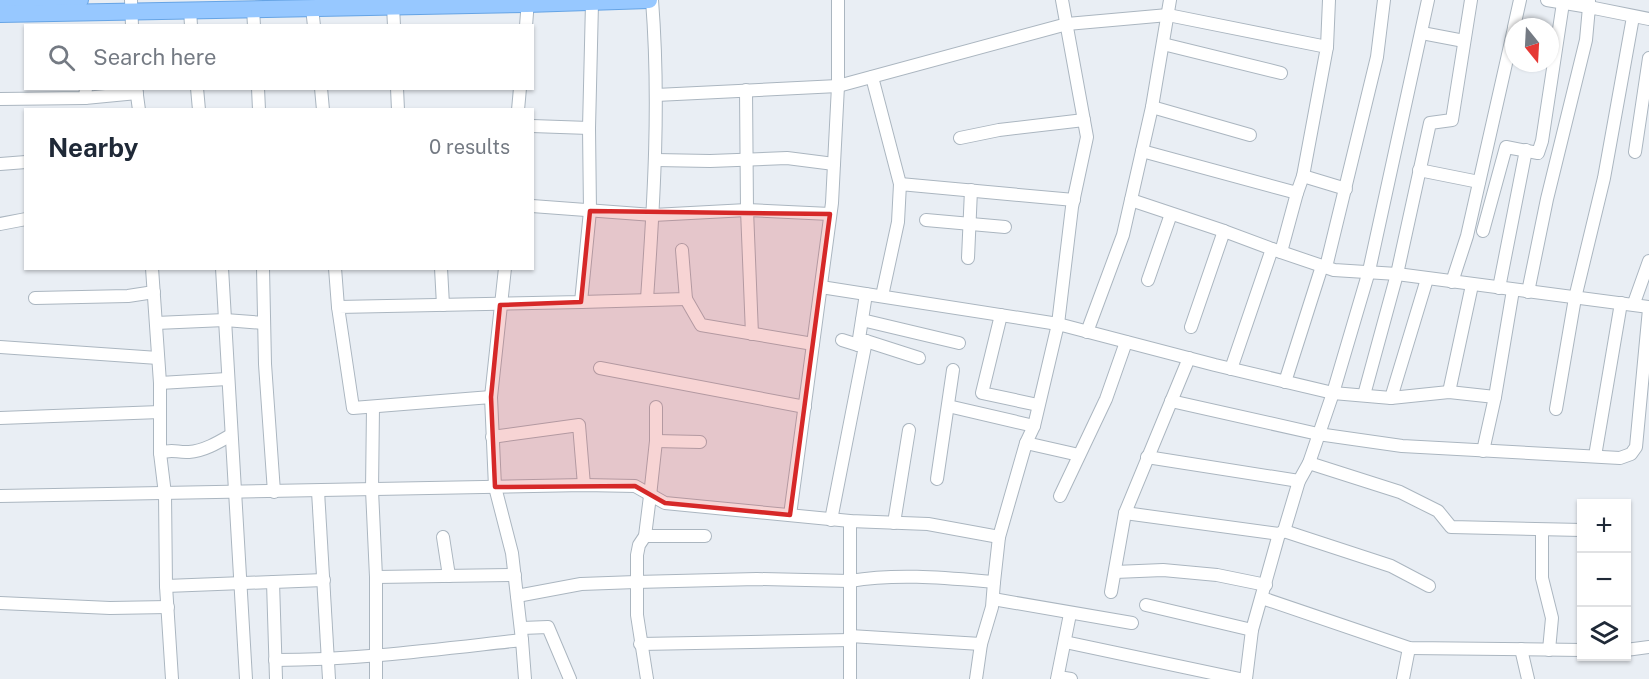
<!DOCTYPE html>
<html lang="en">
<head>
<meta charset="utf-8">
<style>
	:root { --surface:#fff; --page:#f2f2f3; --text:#1f2937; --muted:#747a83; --line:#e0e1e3 }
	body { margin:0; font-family:"Public Sans",sans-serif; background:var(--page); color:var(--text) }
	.controls { position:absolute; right:18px; bottom:18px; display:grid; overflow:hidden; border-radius:0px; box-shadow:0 2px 4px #0004 }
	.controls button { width:54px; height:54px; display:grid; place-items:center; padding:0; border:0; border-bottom:2px solid var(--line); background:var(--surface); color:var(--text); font:30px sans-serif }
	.compass { position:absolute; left:1505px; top:18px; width:54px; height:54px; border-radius:50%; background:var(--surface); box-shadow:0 2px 4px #0004; rotate:162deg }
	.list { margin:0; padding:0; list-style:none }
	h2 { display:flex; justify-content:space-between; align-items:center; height:78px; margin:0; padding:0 24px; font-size:26px }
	h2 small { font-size:20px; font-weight:400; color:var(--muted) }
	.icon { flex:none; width:33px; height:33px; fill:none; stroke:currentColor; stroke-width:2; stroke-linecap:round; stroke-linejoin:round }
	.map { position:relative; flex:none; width:1649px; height:679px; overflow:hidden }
	.search { position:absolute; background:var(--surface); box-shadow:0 2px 4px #0004; left:24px; top:24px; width:510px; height:66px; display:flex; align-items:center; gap:15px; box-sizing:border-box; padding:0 21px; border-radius:0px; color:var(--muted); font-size:22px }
	.panel { position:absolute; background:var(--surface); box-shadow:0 2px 4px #0004; left:24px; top:108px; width:510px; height:162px; border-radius:0px }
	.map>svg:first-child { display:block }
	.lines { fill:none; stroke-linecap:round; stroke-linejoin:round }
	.minor-casing { stroke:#abb6c0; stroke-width:14 }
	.major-casing { stroke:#66a4e5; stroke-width:18 }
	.minor { stroke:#fff; stroke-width:12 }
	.major { stroke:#97c8ff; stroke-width:16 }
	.marked { fill:#d62828; fill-opacity:0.2; stroke:#d62828; stroke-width:4.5; stroke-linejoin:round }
</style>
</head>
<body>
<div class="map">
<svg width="1649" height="679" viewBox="0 0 1649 679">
	<rect width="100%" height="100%" fill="#e9eef4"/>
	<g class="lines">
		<defs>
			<g id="minor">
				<polyline points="131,0 132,26"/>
				<polyline points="1547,0 1589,7 1589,1"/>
				<polyline points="393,6 394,26"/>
				<polyline points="312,8 314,26"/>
				<polyline points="190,9 191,26"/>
				<polyline points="253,9 254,26"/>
				<polyline points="526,26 528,0"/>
				<polyline points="1514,27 1520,0"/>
				<polyline points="1422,33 1464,41"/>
				<polyline points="1163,44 1281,73"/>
				<polyline points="1327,47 1329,0"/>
				<polyline points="872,77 900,184"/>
				<polyline points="136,88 139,110"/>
				<polyline points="197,88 199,110"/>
				<polyline points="258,88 259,110"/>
				<polyline points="321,88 323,110"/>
				<polyline points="397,88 398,110"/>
				<polyline points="746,90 747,210 752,334"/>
				<polyline points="656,95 838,86 1067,24 1168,15 1327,47 1303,176 1297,193 1142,151"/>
				<polyline points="85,98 137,93"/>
				<polyline points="0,99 85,98 86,88"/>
				<polyline points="1152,107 1250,135"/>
				<polyline points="518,110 520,88"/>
				<polyline points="532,126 589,128"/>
				<polyline points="960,138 999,130 1084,120"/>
				<polyline points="1635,152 1649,58"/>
				<polyline points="656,160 710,161 787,158 834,164"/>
				<polyline points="0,164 26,162"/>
				<polyline points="1419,170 1479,182"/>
				<polyline points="1303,176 1346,189"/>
				<polyline points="1131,200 1224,231"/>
				<polyline points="532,206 653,215 747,210 830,214"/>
				<polyline points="926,220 1005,227"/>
				<polyline points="0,224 26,219"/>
				<polyline points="1483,231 1506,147 1538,153 1542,141 1563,3"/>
				<polyline points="1272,249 1334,270 1397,274 1649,307"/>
				<polyline points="1281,252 1297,193"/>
				<polyline points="968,258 971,190"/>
				<polyline points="1326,267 1377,57 1384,0"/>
				<polyline points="152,268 160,383 160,453 165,494 166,586 172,679"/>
				<polyline points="222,268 246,679"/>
				<polyline points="263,268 265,364 274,492"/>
				<polyline points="335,268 338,307"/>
				<polyline points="441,268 443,305"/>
				<polyline points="1148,280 1171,214"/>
				<polyline points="1452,282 1467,236 1514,28"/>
				<polyline points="821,287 1058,324 1072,207 1087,137 1062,0"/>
				<polyline points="1499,288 1526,150"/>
				<polyline points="1528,292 1547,199 1586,40 1589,7 1649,19"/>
				<polyline points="882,296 898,222 900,184 1074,200"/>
				<polyline points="35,298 128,296 154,292"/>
				<path d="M647,299C654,199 660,101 652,0"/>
				<polyline points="686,299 701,325 813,344"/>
				<polyline points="581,302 686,299 682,250"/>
				<polyline points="1634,303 1649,261"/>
				<polyline points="1001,315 982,393 1038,405"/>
				<polyline points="862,320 959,343"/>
				<polyline points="156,323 225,320 264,323"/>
				<polyline points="1191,327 1224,231 1272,249 1231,369"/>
				<polyline points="1087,332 1123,235 1152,107 1170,0"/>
				<polyline points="842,340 858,345"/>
				<polyline points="866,341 919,358"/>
				<polyline points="0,347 158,358"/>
				<polyline points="600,368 805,407"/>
				<polyline points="1285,382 1322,266"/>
				<polyline points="160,383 227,379"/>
				<polyline points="1449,392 1472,285"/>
				<polyline points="1364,395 1397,274 1430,123 1452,120 1471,0"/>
				<polyline points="491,397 505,268"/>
				<polyline points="1391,398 1427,279"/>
				<polyline points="1171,401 1318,434 1402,446 1620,458 1631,454 1636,447 1649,309"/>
				<polyline points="948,406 1034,426"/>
				<polyline points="373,407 372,490 376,577 376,679"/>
				<polyline points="1556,409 1575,298 1604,178 1633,17"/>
				<polyline points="0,418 160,412"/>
				<polyline points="492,437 579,425 584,485"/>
				<polyline points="656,441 700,442"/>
				<polyline points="1026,443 1079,455"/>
				<polyline points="1483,451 1495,397 1513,290"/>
				<path d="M160,453C173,448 177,453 189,452C204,451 219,442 231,435"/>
				<polyline points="1595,456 1621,303"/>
				<polyline points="1147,457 1299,481"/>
				<polyline points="1309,463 1400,492 1438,511 1451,527 1582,530"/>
				<polyline points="937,479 953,370"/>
				<polyline points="318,491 329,679"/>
				<polyline points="0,496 584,485 635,486 665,503 850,521 928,524 999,537 1026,443 1034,426 1058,324 1215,365 1333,393 1391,398 1449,392 1495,397"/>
				<polyline points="1060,496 1106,399 1126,342"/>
				<polyline points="1125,513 1279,534"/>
				<polyline points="790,515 832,203 838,86 838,0"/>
				<polyline points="831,520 866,341 858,345 866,294"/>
				<polyline points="850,521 850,679"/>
				<polyline points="894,523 909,430"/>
				<polyline points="1542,530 1542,578 1552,618 1549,650"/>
				<polyline points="1284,531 1391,566 1429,586"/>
				<polyline points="645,536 705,536"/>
				<polyline points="443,537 449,576"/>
				<polyline points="1115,572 1163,570 1217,575 1266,585"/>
				<polyline points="376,577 515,575"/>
				<polyline points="273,582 276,679"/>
				<polyline points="166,586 324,580"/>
				<polyline points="1111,592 1125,513 1189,358"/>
				<path d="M517,596L581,584L636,582L757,579L850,581C898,573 946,578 994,582L999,537"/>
				<polyline points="1262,598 1409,648 1582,650"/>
				<polyline points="993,599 1132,623"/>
				<polyline points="0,603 110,608 168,607"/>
				<polyline points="1146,605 1252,630"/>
				<polyline points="522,628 548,627 570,679"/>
				<polyline points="850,636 981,644"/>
				<polyline points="522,640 512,553 495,487 491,397 353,408 338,307 581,302 590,211 589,128 592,3"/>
				<polyline points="1065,642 1240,679"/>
				<polyline points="640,644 850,640"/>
				<polyline points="1521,649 1528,679"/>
				<polyline points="1626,650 1649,647"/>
				<path d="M275,660C359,660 440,649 522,640L525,679"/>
				<polyline points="1058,677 1071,679"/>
				<polyline points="647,679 637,615 637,555 639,545 645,536 650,496 656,441 656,407"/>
				<polyline points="976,679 981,644 992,607 994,582"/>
				<polyline points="1057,679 1070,614"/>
				<polyline points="1246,679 1252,630 1279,534 1284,531 1299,481 1309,463 1333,393 1369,271 1428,0"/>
				<polyline points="1403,679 1409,648"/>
			</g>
			<g id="major">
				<polyline points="0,1 80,0"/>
				<polyline points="0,14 527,4 649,0"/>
			</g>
		</defs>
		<use href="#minor" class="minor-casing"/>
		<use href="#major" class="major-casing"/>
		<use href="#minor" class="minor"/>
		<use href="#major" class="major"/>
	</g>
	<path class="marked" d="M590,211L830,214L790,515L665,503L635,486L495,487L491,397L500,305L581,302Z"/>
</svg>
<div class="controls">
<button>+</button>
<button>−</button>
<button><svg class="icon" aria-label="layers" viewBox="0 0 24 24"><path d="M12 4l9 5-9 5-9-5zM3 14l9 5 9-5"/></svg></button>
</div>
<svg class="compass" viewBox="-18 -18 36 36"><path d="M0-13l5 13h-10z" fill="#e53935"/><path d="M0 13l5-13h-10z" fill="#747a83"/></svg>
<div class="search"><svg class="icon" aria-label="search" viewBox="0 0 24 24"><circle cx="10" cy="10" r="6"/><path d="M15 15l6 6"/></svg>Search here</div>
<section class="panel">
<h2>Nearby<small>0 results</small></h2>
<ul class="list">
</ul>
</section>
</div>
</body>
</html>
